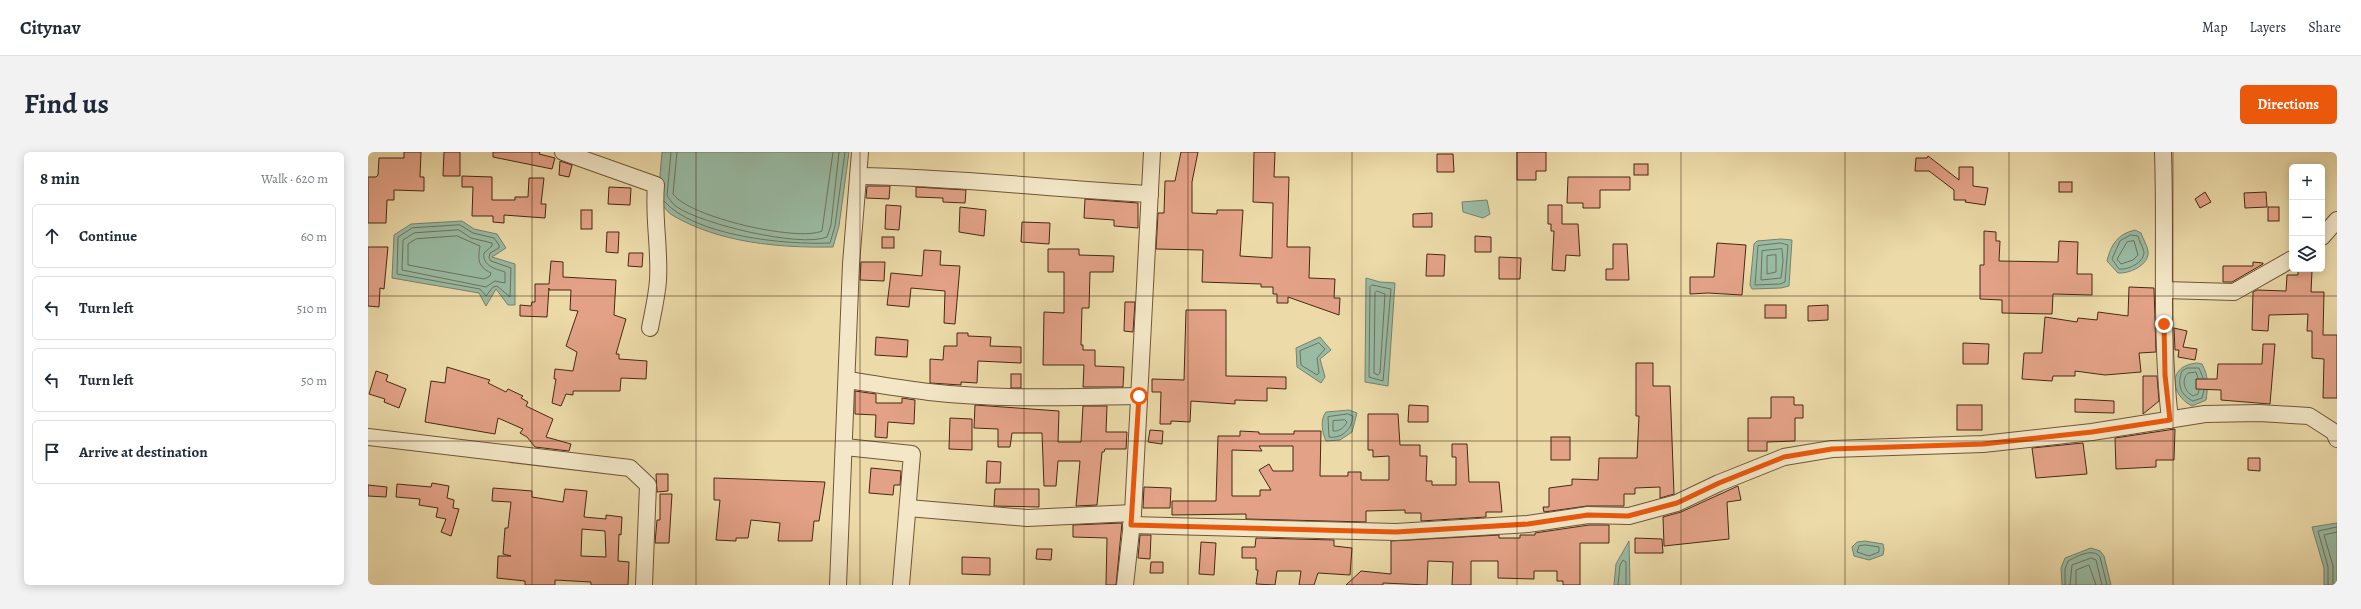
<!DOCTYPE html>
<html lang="en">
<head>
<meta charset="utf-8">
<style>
	:root { --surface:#fff; --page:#f2f2f3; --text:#1f2937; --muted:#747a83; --line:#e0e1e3; --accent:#ea580c }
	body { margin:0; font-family:Alegreya,serif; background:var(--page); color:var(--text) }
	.controls { position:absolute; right:12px; top:12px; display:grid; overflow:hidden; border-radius:6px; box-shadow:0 2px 10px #0003 }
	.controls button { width:36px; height:36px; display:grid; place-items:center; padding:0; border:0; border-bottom:1px solid var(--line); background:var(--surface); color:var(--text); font:20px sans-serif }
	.stop { position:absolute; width:12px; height:12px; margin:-9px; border:3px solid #ea580c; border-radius:50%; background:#fff }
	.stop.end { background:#ea580c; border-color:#fff; box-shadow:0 1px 4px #0008 }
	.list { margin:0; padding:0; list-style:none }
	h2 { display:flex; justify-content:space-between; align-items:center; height:52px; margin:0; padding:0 16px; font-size:17px }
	h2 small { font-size:13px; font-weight:400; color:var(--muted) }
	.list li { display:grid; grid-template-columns:26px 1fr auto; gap:12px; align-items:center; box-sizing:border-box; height:64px; margin:0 8px 8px; padding:0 8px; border:1px solid var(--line); border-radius:6px }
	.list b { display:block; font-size:15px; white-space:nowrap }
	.list em { font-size:13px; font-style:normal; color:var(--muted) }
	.icon { flex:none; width:22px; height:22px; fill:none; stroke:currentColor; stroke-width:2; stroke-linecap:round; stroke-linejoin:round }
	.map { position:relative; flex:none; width:1969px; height:433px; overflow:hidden; border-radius:6px }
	header { display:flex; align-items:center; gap:24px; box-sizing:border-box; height:56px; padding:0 20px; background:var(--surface); border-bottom:1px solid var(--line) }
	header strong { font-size:19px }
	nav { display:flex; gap:22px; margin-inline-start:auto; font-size:14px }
	.intro { display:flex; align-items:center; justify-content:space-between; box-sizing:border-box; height:96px; padding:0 24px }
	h1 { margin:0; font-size:28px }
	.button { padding:10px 18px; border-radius:6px; background:var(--accent); color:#fff; font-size:14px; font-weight:700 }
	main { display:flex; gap:24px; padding:0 24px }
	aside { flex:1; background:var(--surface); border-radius:6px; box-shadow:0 2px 10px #0003 }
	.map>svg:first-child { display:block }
	.water { fill:#99bba4; stroke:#78816a }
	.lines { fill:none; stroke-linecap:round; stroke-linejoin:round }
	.shore { stroke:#70725b; stroke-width:1 }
	.building { fill:#e3a287; stroke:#472912; fill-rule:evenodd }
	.minor-casing { stroke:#705538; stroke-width:18 }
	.minor { stroke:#f3e7c7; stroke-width:16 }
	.route { stroke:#ea580c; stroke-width:5 }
	.grid { fill:none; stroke:#472912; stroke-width:1; stroke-opacity:0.55 }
</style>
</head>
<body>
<header>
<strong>Citynav</strong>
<nav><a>Map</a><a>Layers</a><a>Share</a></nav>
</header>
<div class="intro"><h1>Find us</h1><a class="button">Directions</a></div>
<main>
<aside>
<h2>8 min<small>Walk · 620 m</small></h2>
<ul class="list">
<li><svg class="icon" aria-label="ahead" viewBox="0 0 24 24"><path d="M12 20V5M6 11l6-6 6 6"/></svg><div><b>Continue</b></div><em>60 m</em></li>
<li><svg class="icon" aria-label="left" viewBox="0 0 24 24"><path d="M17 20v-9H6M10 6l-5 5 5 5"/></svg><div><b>Turn left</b></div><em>510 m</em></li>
<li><svg class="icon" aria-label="left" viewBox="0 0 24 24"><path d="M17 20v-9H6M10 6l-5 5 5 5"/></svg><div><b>Turn left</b></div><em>50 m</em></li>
<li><svg class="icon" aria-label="arrive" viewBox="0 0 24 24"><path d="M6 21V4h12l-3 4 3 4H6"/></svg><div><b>Arrive at destination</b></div></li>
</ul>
</aside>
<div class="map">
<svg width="1969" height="433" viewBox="0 0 1969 433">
	<rect width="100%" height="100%" fill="#ecdaa9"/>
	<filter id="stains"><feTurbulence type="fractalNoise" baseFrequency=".005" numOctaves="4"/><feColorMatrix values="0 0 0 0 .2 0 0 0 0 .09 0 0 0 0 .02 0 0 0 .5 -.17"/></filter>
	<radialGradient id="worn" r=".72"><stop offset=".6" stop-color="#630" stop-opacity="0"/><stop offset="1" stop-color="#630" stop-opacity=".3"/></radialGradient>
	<g class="water">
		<path d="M294,0H481L471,74L465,95C412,96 351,91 304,63C299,60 294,52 290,47Z"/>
		<polygon points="1119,48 1122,62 1115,66 1095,60 1094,50"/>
		<polygon points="94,69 106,77 129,82 138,96 124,105 147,112 147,153 140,153 128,137 118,154 111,141 24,126 26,83 43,72"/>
		<path d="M1767,78L1773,81C1775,87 1779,93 1780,99C1782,113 1761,122 1750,121L1739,109C1743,92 1750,82 1767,78Z"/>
		<polygon points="1413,87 1424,88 1421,134 1413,136 1384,137 1382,133 1386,92 1389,89"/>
		<polygon points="998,126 1012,130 1027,131 1020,234 997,230"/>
		<polygon points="952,185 963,198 952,207 957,225 953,231 929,215 928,196"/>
		<path d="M1829,211L1834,212C1841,224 1840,236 1838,248L1824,254C1801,242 1800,213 1829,211Z"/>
		<path d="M981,258L989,261L984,280L972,288L958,289C954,281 952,267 958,260Z"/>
		<polygon points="1969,371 1969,433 1956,433 1956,416 1944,375"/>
		<polygon points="1261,389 1262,433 1246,433 1248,412"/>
		<polygon points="1497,389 1515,392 1516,397 1515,403 1501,408 1486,404 1484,395 1489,390"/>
		<polygon points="1723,396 1732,399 1736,404 1743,433 1694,433 1693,416 1697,406"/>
	</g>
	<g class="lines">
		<g class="shore">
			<path d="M303,0L299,44C302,47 305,53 309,55C334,72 432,96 459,85L463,73L471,0"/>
			<path d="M309,0L305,42C321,65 429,90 454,79L465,0"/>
			<path d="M296,49C326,84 417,93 462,91L467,74L477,0"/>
			<polygon points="92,73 105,81 126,86 131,93 131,96 122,101 121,106 123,109 143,116 142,145 129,134 125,135 118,144 112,137 29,122 30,85 44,76"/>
			<path d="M91,78L103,86L124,91V94L116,101C114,114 128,117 137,120V131L127,129L118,135L34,118L35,88L46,81Z"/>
			<path d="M1763,83L1770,84C1771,89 1775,95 1776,100C1776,111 1760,118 1751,117L1744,107L1752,89Z"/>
			<path d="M89,84L112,94C110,107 109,114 123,121L122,124L116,127L40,113V92L48,87Z"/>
			<polygon points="1766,89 1770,103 1765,108 1753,112 1749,107 1759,90"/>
			<polygon points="1413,91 1420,93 1417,130 1412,132 1387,133 1390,94"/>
			<polygon points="1414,97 1415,109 1413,126 1393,128 1394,99"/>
			<polygon points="1408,103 1408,120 1399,122 1399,104"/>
			<polygon points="1004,133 1023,137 1015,229 1001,225 1002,135"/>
			<polygon points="1009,139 1017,142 1012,221 1010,223 1006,221 1007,141"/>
			<polygon points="951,191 957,197 949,206 951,221 949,223 933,213 932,199"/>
			<path d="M1830,226L1828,220L1820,221C1813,228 1816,239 1825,244L1830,242L1831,238"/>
			<path d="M1835,226L1831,216H1819L1814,219C1809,232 1812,243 1825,249L1834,246L1836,238"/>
			<path d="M980,262L985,264C984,277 974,287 961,285L960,265Z"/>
			<path d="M977,268L979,270C977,275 971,280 965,279V269Z"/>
			<polygon points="1498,393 1511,395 1511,400 1501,404 1489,400 1491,394"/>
			<polyline points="1250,433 1252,413 1255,408 1258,410 1258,433"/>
			<path d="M1697,433V417L1700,409C1708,405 1725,395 1732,405L1739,433"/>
			<polyline points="1702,433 1704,413 1723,406 1728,408 1734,433"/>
			<polyline points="1708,433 1708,418 1721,413 1728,433"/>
			<polyline points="1960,433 1960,415 1950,379 1969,375"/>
			<polyline points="1965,433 1965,414 1956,383 1969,380"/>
		</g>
	</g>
	<g class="building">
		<polygon points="36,0 53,0 52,25 56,25 56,39 26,38 26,48 19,48 18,71 0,71 0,25 8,25 10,23 11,6 36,6"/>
		<polygon points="76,0 92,0 92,24 75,24"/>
		<polygon points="125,0 172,0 171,2 187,6 184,17 125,5"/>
		<polygon points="813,0 830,0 824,30 824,61 849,62 849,58 875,58 872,104 904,106 905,51 885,50 886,0 907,0 906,25 921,25 919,95 942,95 941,126 967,127 966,146 972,146 971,163 920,145 920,151 909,151 909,142 905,142 905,135 893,135 893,132 834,130 835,98 788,97 790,61 796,61 797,29 807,29"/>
		<polygon points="1149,0 1178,0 1178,19 1168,19 1168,28 1149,28"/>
		<polygon points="1069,2 1085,2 1086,20 1069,20"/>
		<polygon points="1560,4 1591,28 1591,15 1605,15 1605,34 1620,36 1617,53 1597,50 1598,48 1586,48 1586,38 1561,19 1547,19 1548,6 1559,6"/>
		<polygon points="192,9 204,13 201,25 191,23"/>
		<rect x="1266" y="12" width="14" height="11"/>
		<polygon points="94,24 124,25 124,48 147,48 147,45 160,45 161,26 176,26 173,52 178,52 177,66 136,63 136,71 125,70 125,64 104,64 105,35 94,35"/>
		<polygon points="1200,25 1262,25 1262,38 1232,38 1232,56 1215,56 1215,51 1199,51"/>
		<rect x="1691" y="30" width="13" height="10"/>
		<polygon points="499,34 522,34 521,47 498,46"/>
		<polygon points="241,35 263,36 262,53 240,52"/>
		<polygon points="548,35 598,38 597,51 575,50 575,46 548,45"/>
		<polygon points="1837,40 1843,50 1832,56 1827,47"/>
		<polygon points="1898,40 1899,55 1877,56 1876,41"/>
		<polygon points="717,47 770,51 770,76 746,74 746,68 716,66"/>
		<polygon points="518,53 533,54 531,78 517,77"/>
		<polygon points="1180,53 1194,53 1194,72 1210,72 1212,104 1198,103 1197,119 1184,118 1186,79 1183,79 1183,72 1180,72"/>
		<polygon points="592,55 618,58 616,84 591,80"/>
		<rect x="1900" y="55" width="11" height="14"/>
		<rect x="213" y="58" width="11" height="19"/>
		<polygon points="1064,61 1064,75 1045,75 1045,62"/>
		<polygon points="654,70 682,71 681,92 653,90"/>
		<polygon points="1616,79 1628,80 1628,89 1632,89 1631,109 1690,110 1691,89 1710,90 1709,122 1724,122 1724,143 1685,142 1684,162 1634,161 1634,148 1612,147 1612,113 1616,113"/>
		<polygon points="239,80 251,80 250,101 238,100"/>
		<polygon points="1107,84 1123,85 1123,100 1107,100"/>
		<rect x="514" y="85" width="12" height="11"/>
		<polygon points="1349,91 1378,93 1374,143 1340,141 1322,142 1322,125 1346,125"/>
		<polygon points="1245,92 1259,92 1261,128 1238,128 1238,117 1245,117"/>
		<polygon points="0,95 20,95 16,137 12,136 11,155 0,154"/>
		<polygon points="680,97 711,97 711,103 746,104 745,120 722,120 721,156 714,156 713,193 715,193 715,198 727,198 727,214 756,215 755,235 715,235 716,213 675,213 676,160 696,161 696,120 680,120"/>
		<polygon points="556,98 573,99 572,113 592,114 587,172 576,171 577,139 543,136 541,155 519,153 523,121 554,124"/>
		<polygon points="261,101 275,101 274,115 260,114"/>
		<polygon points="1059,102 1077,103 1076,124 1058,124"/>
		<polygon points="1131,105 1153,106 1152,127 1131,127"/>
		<polygon points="183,109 195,110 195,125 248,128 246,163 258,167 248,202 251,202 251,207 279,209 278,227 253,226 252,239 205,239 205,243 198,242 193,254 184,251 188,227 186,227 187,217 205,219 209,200 198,194 210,159 202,158 203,138 181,138 181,136 179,165 152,164 152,153 163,154 164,150 167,150 167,132 181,132"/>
		<polygon points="493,110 517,110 516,129 492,128"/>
		<polygon points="1885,110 1895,111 1895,112 1864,130 1855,130 1855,114 1885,114"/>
		<polygon points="1930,118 1944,119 1943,140 1956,140 1955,183 1969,183 1969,246 1955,246 1956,207 1944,206 1944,179 1939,179 1940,162 1901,163 1900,179 1884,178 1885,140 1889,138 1918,139 1919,123 1930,123"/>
		<polygon points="1761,135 1786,136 1788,200 1771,201 1773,220 1737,223 1707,219 1707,224 1685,224 1684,229 1654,227 1656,201 1674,201 1677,165 1709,170 1710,166 1729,168 1730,160 1760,164"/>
		<polygon points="757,150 767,150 765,180 756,179"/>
		<rect x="1397" y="153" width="21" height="13"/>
		<polygon points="1460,153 1460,168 1440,169 1440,154"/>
		<polygon points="818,158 858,158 858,224 918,225 918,237 899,236 899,249 867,248 867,252 823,249 822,270 803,269 803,272 792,272 793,240 784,240 784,227 816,228"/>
		<polygon points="1806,176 1819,179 1815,195 1829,197 1827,208 1810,205 1811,198 1807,198"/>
		<polygon points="589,181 600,181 600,184 623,185 622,194 653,195 653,211 610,209 609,231 593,230 593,233 562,231 562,207 575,208 576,194 589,194"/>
		<polygon points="508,185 540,188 539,205 507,203"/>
		<polygon points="1595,191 1621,192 1620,212 1595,212"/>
		<polygon points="1895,192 1907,192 1902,252 1853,248 1853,238 1828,237 1828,227 1849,227 1850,212 1894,212"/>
		<polygon points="1268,211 1285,211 1285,234 1302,234 1306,342 1292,346 1292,335 1267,336 1267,342 1256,342 1256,354 1219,354 1176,360 1175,355 1181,355 1181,336 1204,333 1204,327 1230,328 1231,306 1269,306 1271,264 1268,264"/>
		<polygon points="79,215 122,228 120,231 138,240 140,237 155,244 153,246 160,250 158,254 185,267 178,285 203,292 201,299 167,295 159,285 152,281 155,277 130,266 127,282 57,270 63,229 77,231"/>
		<polygon points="8,219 20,223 18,229 38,237 31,256 16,250 17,247 1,242"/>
		<rect x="643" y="222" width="10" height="14"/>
		<polygon points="1775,224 1789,224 1791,249 1775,262"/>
		<polygon points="487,239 508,242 508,251 534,251 534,246 547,248 546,272 520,270 519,286 507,285 508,263 487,262"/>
		<polygon points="1403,245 1426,245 1426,253 1435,253 1435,266 1427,266 1427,289 1399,290 1399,299 1380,299 1380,266 1403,266"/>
		<polygon points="1707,247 1746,249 1746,261 1707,260"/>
		<polygon points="607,253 691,259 690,290 713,290 715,254 739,254 738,280 759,280 758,297 737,297 736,300 734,300 729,353 708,354 712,309 690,309 688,334 676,334 674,281 644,281 642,295 630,295 630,277 606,276"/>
		<polygon points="1041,253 1060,254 1060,270 1040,270"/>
		<rect x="1589" y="253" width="25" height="25"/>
		<path d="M1000,262H1030L1032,293H1052V304H1059L1058,329H1064V333H1088V305H1084V292H1099L1101,330H1131L1134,360H1118V365L1053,369V361H1037V358L998,359V370L878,367V362L804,363V349H848L850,284H872V279L891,280V282H926V279H953L952,324H980V320H993V328H1021V304L1005,305V298H1000ZM891,294H925V319H905L901,312L891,318L903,338H892V344H864V298L894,299Z"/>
		<polygon points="582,266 604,267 604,298 581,297"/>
		<polygon points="1807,277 1806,308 1788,308 1788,315 1748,317 1747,286"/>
		<polygon points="782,278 795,279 794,292 780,290"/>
		<rect x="1183" y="285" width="19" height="23"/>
		<polygon points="1715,291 1719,322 1668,326 1664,296"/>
		<polygon points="1880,306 1892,306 1892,319 1880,318"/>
		<polygon points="619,309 633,310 632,331 618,331"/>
		<polygon points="503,316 533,319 532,333 526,333 525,343 501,341"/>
		<polygon points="288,322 300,322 300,339 289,340"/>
		<polygon points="346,326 457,330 451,369 446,369 444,389 410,389 412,371 383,368 380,386 368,386 368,389 348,388 352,348 346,348"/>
		<polygon points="64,331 81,334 79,346 86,348 85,356 91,357 83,384 73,380 78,367 68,365 70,356 51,353 52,347 28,345 29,332 63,335"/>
		<polygon points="0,333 19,335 18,345 0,344"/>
		<polygon points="1370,334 1373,348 1359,350 1361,387 1296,394 1295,365 1313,360"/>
		<polygon points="776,335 803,336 802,356 775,356"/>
		<path d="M125,336L164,339V345L195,350L197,337L219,339L216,365L238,367V363L254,365L253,383L251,382L250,409L261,410L260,433H223V430L187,428V433H157V429L129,426L130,404H143L135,402L137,376H140L143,350L124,349ZM214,377L237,379L238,405L213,404Z"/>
		<polygon points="627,337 671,337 671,355 626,354"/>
		<polygon points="292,342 304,342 301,391 287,391 289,368 292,368"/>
		<polygon points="754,371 748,433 738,433 739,386 705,385 705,373"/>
		<polygon points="1221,373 1241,373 1241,391 1212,391 1212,433 1195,433 1195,429 1189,429 1189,419 1166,419 1166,427 1130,426 1130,409 1103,409 1103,433 1084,433 1085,410 1060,409 1059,433 1015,431 1015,433 978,433 993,419 1023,422 1023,389 1131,383 1131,386 1152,386 1152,383 1167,383 1167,381"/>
		<polygon points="772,383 783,383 782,407 770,406"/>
		<polygon points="888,386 966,388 966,394 984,396 982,423 950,421 946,433 931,433 933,419 909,419 907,433 888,432 890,418 888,418 888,406 874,406 874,395 887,395"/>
		<polygon points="1267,386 1294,387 1295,401 1267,401"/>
		<polygon points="833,390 848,391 846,423 831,422"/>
		<polygon points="669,397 684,397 683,408 668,407"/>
		<polygon points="594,405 622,406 622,423 594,422"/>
		<polygon points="783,410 795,410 795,421 782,421"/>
	</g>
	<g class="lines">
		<defs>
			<g id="minor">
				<path d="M195,0L288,33C285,65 292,96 290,128C289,144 285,160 282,176"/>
				<path d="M1795,0C1798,89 1792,179 1802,268"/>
				<path d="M490,24C587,25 684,37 782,42"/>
				<polyline points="1954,85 1969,68"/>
				<polyline points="1797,138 1866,140 1924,107"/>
				<path d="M480,228C507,232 534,237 561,240C630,248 702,245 771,244"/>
				<polyline points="0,285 262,316 280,333 276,433"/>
				<polyline points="477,295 544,302 533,433"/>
				<polyline points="540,356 659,366 765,361"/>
				<polyline points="763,373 1028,380 1160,372 1220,363 1261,364 1309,351 1351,331 1416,305 1464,297 1615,292 1724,280 1837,262 1891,261 1941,264 1966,280 1969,287"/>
				<polyline points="470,433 483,112 492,0"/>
				<polyline points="757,433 765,361 784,0"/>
			</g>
		</defs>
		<use href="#minor" class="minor-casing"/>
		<use href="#minor" class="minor"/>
	</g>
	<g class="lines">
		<polyline class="route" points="771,244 763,373 1028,380 1160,372 1220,363 1260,364 1309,351 1351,331 1416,305 1464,297 1615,292 1724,280 1802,268 1797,223 1796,172"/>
	</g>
	<path class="grid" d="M164,0V433M328,0V433M492,0V433M656,0V433M820,0V433M984,0V433M1149,0V433M1313,0V433M1477,0V433M1641,0V433M1805,0V433M0,144H1969M0,289H1969"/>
	<rect width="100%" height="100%" filter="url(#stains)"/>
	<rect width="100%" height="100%" fill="url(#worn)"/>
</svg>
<div class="controls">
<button>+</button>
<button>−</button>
<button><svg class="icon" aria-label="layers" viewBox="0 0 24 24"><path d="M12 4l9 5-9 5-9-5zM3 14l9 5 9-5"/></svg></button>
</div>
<div class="stop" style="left:771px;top:244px"></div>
<div class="stop end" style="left:1796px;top:172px"></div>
</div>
</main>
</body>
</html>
